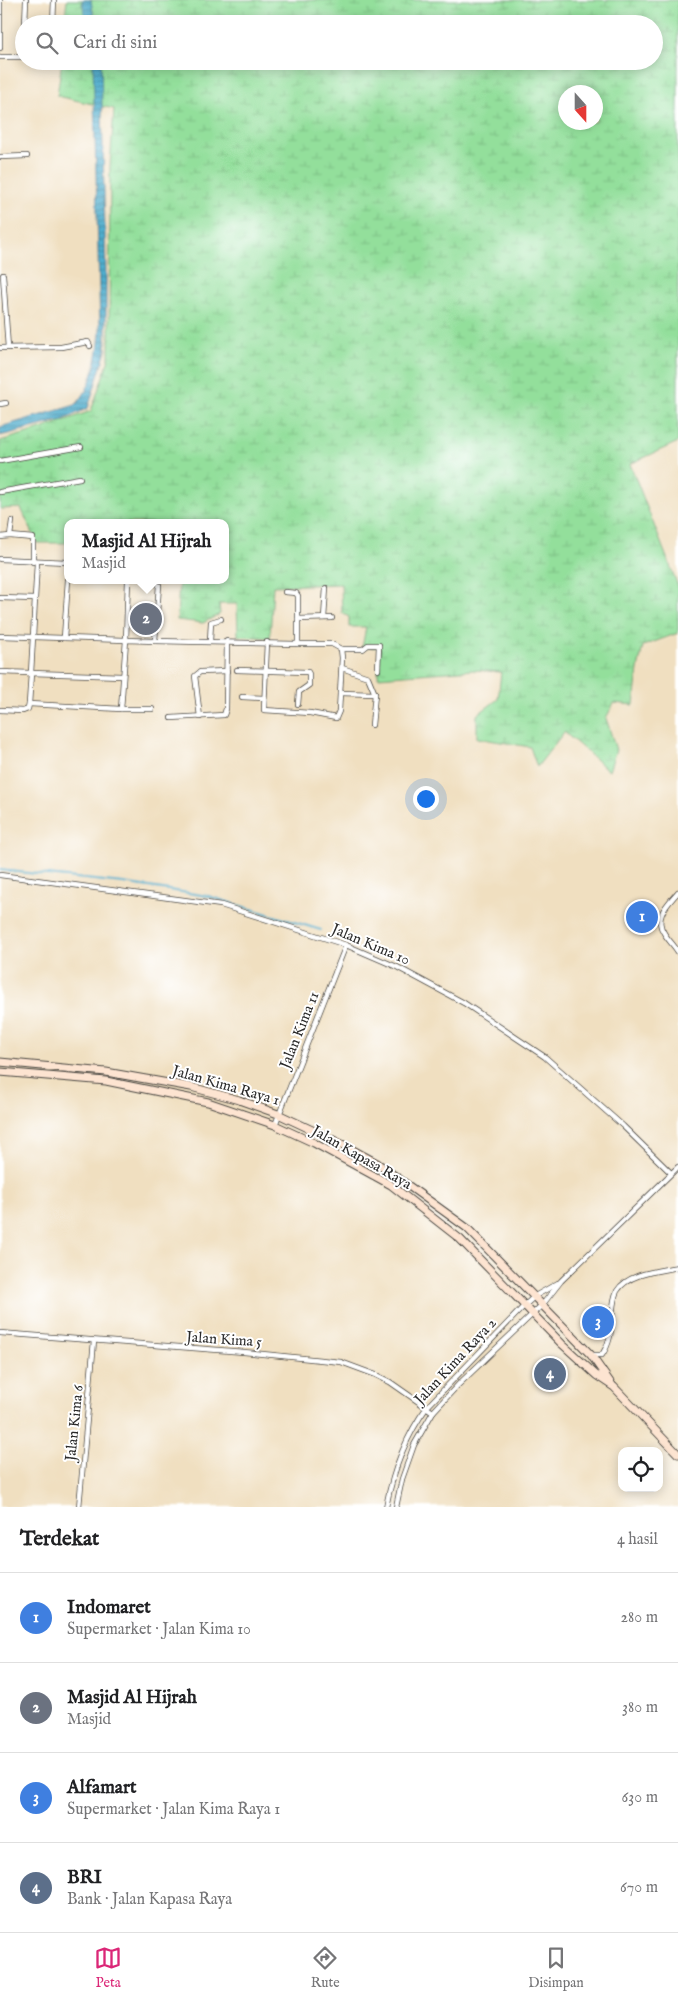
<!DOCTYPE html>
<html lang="id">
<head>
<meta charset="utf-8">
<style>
	:root { --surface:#fff; --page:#f2f2f2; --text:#202124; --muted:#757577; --line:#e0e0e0; --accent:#db2777 }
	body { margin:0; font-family:"IM FELL English",serif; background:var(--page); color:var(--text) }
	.controls { position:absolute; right:15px; bottom:15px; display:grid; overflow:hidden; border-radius:10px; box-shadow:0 2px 12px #0003 }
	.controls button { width:45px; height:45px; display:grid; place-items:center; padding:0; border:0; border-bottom:1px solid var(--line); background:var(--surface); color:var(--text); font:25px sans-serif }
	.compass { position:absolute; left:558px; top:85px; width:45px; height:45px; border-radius:50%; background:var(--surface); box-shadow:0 2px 12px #0003; rotate:159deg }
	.you { position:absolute; left:425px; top:798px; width:18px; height:18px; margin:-12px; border:4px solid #fff; border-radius:50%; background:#1a73e8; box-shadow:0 0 0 8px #1a73e833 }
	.badge { display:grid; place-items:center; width:32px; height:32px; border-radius:50%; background:var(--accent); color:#fff; font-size:16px; font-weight:700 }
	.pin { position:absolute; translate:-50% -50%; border:2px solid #fff; box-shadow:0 1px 5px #0006 }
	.popup { position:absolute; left:64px; top:519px; width:165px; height:65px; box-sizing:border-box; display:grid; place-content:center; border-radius:10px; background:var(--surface); filter:drop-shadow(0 1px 4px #0005); font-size:16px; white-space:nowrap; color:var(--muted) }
	.popup b { font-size:19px; color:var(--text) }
	.popup::after { content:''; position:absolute; left:50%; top:100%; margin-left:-10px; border:10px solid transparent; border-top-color:var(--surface) }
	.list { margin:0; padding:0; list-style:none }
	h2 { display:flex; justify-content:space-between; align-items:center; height:65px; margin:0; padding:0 20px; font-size:21px }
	h2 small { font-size:16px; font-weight:400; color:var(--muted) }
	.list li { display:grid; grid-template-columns:32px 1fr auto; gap:15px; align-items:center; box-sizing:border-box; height:90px; padding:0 20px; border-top:1px solid var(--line) }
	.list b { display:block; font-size:19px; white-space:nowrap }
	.list p { margin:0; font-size:16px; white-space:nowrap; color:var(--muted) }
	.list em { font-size:16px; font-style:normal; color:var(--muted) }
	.icon { flex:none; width:28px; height:28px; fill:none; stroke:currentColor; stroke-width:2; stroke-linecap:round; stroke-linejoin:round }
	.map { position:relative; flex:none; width:678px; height:1507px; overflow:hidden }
	.search { position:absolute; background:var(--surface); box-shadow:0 2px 12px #0003; left:15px; right:15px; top:15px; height:55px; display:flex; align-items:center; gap:12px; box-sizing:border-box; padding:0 18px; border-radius:28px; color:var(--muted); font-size:19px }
	.sheet { height:425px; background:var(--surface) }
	nav { display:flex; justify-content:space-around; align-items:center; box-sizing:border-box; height:70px; border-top:1px solid var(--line); background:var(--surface); font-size:14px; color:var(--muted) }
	nav a { display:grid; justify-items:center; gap:2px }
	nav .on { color:var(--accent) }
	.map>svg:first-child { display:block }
	.wetland { fill:url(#wetland-marsh); stroke:#5f8563; fill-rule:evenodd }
	.water { fill:url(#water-rules); stroke:#3d6c7c }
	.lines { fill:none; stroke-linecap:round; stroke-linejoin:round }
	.stream { stroke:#4fadcd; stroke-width:2 }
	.street-casing { stroke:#494641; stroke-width:6 }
	.secondary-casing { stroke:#494641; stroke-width:9 }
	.street { stroke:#fff; stroke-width:4.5 }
	.secondary { stroke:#fde4d1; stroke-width:7 }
	.labels { text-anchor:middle; stroke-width:4; stroke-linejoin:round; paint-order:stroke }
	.street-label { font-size:15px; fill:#2b2b2b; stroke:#fff }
</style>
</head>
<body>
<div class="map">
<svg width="678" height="1507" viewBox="0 0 678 1507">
	<defs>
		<pattern id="wetland-marsh" width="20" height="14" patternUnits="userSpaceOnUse" patternTransform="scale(1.25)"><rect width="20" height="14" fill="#93df9b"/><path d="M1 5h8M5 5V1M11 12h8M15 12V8" fill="none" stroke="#7fc086"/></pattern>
		<pattern id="water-rules" width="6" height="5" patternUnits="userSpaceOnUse" patternTransform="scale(1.25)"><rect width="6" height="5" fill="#4fadcd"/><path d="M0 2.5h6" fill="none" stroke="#428da7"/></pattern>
	</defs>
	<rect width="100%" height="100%" fill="#fff"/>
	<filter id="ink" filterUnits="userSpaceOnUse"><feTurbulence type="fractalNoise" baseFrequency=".02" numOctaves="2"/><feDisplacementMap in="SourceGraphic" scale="10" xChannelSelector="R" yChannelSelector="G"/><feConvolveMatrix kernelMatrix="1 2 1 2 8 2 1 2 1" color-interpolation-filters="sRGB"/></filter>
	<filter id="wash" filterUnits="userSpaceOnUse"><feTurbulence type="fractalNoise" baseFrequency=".0096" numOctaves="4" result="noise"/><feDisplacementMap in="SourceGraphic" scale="20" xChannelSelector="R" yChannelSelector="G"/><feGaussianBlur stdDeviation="1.12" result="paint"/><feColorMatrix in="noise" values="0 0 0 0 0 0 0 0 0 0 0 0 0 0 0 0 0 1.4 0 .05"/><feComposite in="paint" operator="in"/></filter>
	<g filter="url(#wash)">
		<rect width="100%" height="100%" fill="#f0dfc0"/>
		<path class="wetland" d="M67,0H678V442L630,464L678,586V633L643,646L638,669L634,705L614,703L606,718L616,750L609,771L564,732L537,767L530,747L477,738V715L498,699L501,672L473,670L378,677L380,647L362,648L366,627H349V617L342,613L341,584L273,586L270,638L238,636L237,604H219L220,614L203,623L177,620L179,582L168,580H225V523H67V543H37L21,508L0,509V441L38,430L91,411L109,359L110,167L114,109L57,96L62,61H654V24H64ZM566,92H596V122H566Z"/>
		<g class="water">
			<polygon points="82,0 91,0 95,24 86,24"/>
			<path d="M93,61H101L106,275V351L88,408L63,420L0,436V427L75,405C93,389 99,352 100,329Z"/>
		</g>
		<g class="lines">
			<polyline class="stream" points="0,870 123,883 208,896 321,930"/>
		</g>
	</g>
	<g filter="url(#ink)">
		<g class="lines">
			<defs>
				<g id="street">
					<polyline points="25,24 26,0"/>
					<polyline points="53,24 54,0"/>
					<polyline points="0,48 0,0"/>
					<polyline points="0,57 24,57"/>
					<polyline points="0,157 27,156"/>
					<polyline points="3,275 8,348"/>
					<polyline points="0,348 61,347 88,342 90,346"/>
					<polyline points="0,404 6,403"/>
					<polyline points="0,461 81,447"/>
					<polyline points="0,492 80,478"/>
					<polyline points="10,536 33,538 33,562"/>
					<polyline points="0,537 10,536 12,521"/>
					<polyline points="0,559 67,562"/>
					<polyline points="0,598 35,599 37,562"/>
					<polyline points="35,599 33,637 64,638 68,580"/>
					<polyline points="324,618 326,588"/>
					<polyline points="298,619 332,618"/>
					<polyline points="0,636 33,637 31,673 0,672"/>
					<polyline points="64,638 126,640 128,580"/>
					<polyline points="155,641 298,644 298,596 296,593 285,592"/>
					<polyline points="210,641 211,622 221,619"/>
					<polyline points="267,642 264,710 310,713 336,718 339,711 342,658 341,649 332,644 298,644"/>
					<polyline points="341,649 363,649 368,645 379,645 378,670"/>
					<polyline points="342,668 368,677 375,694 372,725"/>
					<polyline points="237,670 308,672 309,674 309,685 299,692 298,704"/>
					<polyline points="123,676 31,673 29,704 121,709 126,640 155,641 159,585"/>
					<polyline points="340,693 375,694"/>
					<polyline points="242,697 264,698"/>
					<polyline points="121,709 152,709"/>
					<polyline points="0,710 23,711 28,709 29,704"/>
					<polyline points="200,717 195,676 200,672 227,671"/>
					<polyline points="171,718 224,715 226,709 227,641"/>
					<polyline points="0,875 221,905 346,945 397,967 464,1003 545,1057 623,1126 671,1173"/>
					<path d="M678,892C668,904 653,917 664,933C668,940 674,945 678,952"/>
					<polyline points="275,1125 346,945"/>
					<polyline points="0,1333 244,1352 341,1362 376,1375 390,1382 433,1412"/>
					<path d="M591,1355H602C610,1343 611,1333 612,1318C613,1309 613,1299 617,1291C628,1273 659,1271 678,1267"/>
					<polyline points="79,1507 94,1341"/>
					<path d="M386,1507C393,1471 405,1437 427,1407L524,1306L535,1296L558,1283"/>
					<polyline points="396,1507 402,1479 414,1445 433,1412 458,1385 543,1304 561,1281 678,1167"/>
				</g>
				<g id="secondary">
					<polyline points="0,1062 106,1072 191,1087 239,1100 278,1114 340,1143 377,1163 467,1228 591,1355 612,1385"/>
					<polyline points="0,1072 106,1081 208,1102 275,1125 314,1143 391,1185 460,1239 562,1344 596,1375 614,1387 678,1454"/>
				</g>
			</defs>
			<use href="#street" class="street-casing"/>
			<use href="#secondary" class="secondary-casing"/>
			<use href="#street" class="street"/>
			<use href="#secondary" class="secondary"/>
		</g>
	</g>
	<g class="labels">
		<g class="street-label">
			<text transform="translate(371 944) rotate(23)" y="5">Jalan Kima 10</text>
			<text transform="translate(299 1030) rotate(-68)" y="5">Jalan Kima 11</text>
			<text transform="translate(226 1085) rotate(16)" y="5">Jalan Kima Raya 1</text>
			<text transform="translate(362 1157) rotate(30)" y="5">Jalan Kapasa Raya</text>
			<text transform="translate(224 1339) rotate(4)" y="5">Jalan Kima 5</text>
			<text transform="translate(455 1361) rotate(-47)" y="5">Jalan Kima Raya 2</text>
			<text transform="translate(74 1423) rotate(-84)" y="5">Jalan Kima 6</text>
		</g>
	</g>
</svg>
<div class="controls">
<button><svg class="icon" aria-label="locate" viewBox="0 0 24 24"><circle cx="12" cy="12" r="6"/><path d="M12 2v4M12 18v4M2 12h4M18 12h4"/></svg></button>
</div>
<svg class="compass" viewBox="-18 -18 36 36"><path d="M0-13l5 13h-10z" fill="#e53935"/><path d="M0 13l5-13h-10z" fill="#757577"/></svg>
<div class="you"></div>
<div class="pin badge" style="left:642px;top:917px;background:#3f7fe0">1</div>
<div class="pin badge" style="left:146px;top:619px;background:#6b7280">2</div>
<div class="popup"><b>Masjid Al Hijrah</b>Masjid</div>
<div class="pin badge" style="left:598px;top:1322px;background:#3f7fe0">3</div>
<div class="pin badge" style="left:550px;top:1374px;background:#5c6f8a">4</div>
<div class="search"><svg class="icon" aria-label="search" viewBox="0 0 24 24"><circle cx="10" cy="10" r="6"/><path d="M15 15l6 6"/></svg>Cari di sini</div>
</div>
<section class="sheet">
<h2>Terdekat<small>4 hasil</small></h2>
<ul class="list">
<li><span class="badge" style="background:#3f7fe0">1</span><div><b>Indomaret</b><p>Supermarket · Jalan Kima 10</p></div><em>280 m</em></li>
<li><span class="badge" style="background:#6b7280">2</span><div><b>Masjid Al Hijrah</b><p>Masjid</p></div><em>380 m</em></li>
<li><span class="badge" style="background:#3f7fe0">3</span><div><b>Alfamart</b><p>Supermarket · Jalan Kima Raya 1</p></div><em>630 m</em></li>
<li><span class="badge" style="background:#5c6f8a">4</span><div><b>BRI</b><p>Bank · Jalan Kapasa Raya</p></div><em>670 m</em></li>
</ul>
</section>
<nav>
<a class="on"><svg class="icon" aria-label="map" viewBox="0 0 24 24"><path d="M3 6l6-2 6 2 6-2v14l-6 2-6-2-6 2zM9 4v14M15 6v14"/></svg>Peta</a>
<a><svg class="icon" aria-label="directions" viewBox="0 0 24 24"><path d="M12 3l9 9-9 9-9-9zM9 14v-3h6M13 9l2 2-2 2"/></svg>Rute</a>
<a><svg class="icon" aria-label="saved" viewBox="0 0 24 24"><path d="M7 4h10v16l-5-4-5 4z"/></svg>Disimpan</a>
</nav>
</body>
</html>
